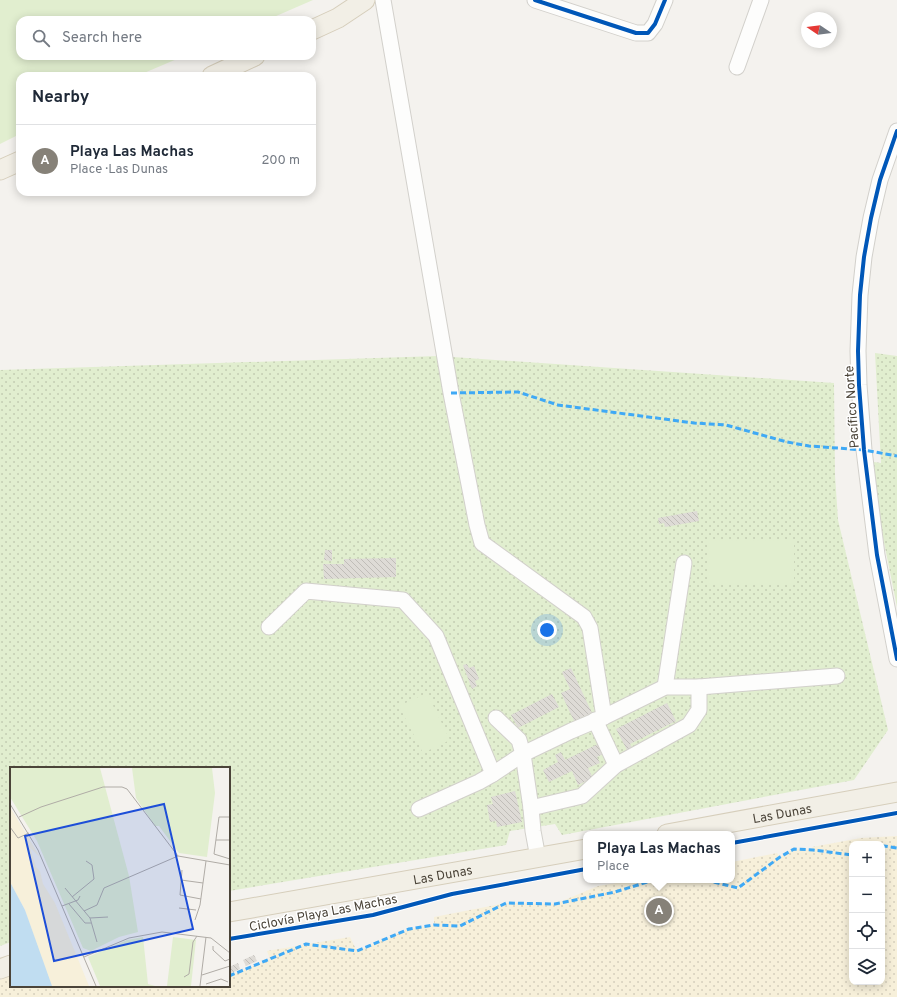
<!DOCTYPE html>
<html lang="en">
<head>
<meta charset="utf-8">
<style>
	:root { --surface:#fff; --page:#f6f6f7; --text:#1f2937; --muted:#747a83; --line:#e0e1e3; --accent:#868178 }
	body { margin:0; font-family:Overpass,sans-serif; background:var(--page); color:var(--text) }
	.controls { position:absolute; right:12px; bottom:12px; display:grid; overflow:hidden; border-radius:8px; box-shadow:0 2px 10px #0003 }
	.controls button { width:36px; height:36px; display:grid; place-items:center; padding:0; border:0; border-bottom:1px solid var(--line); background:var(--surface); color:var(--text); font:20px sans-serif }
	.compass { position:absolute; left:801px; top:12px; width:36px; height:36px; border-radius:50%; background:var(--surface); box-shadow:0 2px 10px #0003; rotate:283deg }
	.you { position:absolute; left:547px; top:630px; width:14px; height:14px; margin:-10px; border:3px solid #fff; border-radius:50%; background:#1a73e8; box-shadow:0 0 0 6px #1a73e833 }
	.badge { display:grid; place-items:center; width:26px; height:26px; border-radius:50%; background:var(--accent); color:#fff; font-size:13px; font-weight:700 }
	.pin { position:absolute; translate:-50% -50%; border:2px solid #fff; box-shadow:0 1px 4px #0006 }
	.popup { position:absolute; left:583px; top:831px; width:152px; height:52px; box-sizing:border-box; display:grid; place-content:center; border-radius:8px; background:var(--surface); filter:drop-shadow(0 1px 3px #0005); font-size:13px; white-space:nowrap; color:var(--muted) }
	.popup b { font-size:15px; color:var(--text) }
	.popup::after { content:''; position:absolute; left:50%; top:100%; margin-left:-8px; border:8px solid transparent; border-top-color:var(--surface) }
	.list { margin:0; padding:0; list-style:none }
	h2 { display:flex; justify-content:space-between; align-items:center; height:52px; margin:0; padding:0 16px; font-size:17px }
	h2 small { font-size:13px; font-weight:400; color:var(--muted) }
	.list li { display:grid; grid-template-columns:26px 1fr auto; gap:12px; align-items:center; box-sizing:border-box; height:72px; padding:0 16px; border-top:1px solid var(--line) }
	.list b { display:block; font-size:15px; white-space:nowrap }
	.list p { margin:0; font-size:13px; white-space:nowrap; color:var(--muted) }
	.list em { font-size:13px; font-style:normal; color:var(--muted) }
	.icon { flex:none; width:22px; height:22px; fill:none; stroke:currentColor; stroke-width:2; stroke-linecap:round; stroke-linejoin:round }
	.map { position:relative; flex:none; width:897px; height:997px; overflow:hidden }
	.search { position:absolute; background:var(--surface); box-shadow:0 2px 10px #0003; left:16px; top:16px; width:300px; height:44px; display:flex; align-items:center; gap:10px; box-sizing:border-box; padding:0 14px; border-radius:12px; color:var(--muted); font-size:15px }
	.panel { position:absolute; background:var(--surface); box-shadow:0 2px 10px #0003; left:16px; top:72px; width:300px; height:124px; border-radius:12px }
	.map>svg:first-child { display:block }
	.green { fill:url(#green-dots) }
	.sand { fill:url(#sand-dots); fill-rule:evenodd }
	.pitch { fill:#e1eecf }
	.building { fill:url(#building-back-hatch) }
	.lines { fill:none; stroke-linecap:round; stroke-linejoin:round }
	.minor-casing { stroke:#d2d0cb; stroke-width:17 }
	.major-casing { stroke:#d6cebb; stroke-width:21 }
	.minor { stroke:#fdfdfc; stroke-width:15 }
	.major { stroke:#f2efe6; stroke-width:19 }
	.quiet { stroke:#3fa9f5; stroke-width:3; stroke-dasharray:6 3; stroke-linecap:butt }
	.cycleway-casing { stroke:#fff; stroke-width:6 }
	.cycleway { stroke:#0057b8; stroke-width:4 }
	.labels { text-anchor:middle; stroke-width:3; stroke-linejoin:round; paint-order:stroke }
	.street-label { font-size:13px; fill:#4b4439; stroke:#fff }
	.inset-road { fill:none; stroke:#b0aca6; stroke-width:1 }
	.view { fill:#1d4ed8; fill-opacity:0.15; stroke:#1d4ed8; stroke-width:2 }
	.inset-edge { fill:none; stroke:#4b4439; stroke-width:2 }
</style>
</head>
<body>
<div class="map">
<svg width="897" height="997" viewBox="0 0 897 997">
	<defs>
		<pattern id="green-dots" width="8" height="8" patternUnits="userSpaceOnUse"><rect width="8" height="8" fill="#e1eecf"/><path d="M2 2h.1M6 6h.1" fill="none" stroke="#c3cdb2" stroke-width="1.8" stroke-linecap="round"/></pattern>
		<pattern id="sand-dots" width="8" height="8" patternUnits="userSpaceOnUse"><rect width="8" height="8" fill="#f7f0da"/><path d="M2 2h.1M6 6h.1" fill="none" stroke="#d5cfbc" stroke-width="1.8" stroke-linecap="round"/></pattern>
		<pattern id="building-back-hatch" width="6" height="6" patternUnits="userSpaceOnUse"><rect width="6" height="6" fill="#dedbd6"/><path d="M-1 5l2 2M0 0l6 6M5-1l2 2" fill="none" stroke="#c0bdb8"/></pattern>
	</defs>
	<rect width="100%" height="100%" fill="#f4f2ee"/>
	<g class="green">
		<polygon points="875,353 897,356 897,607 869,468 874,462 881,463"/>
		<polygon points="438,356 834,383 835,475 838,520 888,730 854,780 562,835 555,824 510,831 506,845 229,891 229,768 11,768 11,942 0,946 0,370"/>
	</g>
	<path class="sand" d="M897,836V997H0V980L11,976V986H229V976L270,959L267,951L350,937L357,951L409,929L434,925V917L506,903L555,904L598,886L635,880H732V862L777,853L780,857L794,849L813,850L812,847L861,838ZM852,844H882V982H852Z"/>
	<g class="pitch">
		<polygon points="0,0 313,0 267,20 20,20 20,56 184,56 144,73 143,76 20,76 20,134 0,144"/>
		<polygon points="707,540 794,541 794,585 707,585"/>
		<polygon points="427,693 450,740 423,753 399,706"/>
	</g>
	<g class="building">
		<polygon points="697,511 699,521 665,527 664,523 659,524 658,518"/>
		<polygon points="325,550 332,550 332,561 324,560"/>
		<polygon points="396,558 396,577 324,579 323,564 344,564 344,559"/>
		<polygon points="467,664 469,668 474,666 479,679 475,681 477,686 472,689 463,665"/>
		<polygon points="571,668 592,713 574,721 561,693 570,689 562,672"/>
		<polygon points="552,694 559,707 518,728 511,715"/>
		<polygon points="667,703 676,721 630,744 632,748 627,750 616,729"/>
		<polygon points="600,743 605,753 597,757 600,763 588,768 593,778 578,785 572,771 549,782 543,770 558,762 555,755 561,752 565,760"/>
		<polygon points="515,791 522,822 497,827 496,821 490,822 487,805 493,804 491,797"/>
		<polygon points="254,955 257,961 246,966 243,960"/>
		<polygon points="238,963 240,969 229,974 229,967"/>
	</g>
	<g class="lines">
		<defs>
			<g id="minor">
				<polyline points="383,0 451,393 477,525 482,543 584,617 590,628 604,717"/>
				<polyline points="535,0 636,33 648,33 655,24 665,0"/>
				<polyline points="737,67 761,0"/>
				<polyline points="897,131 880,180 871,218 864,257 860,295 858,351 859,385 864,450 877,555 897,659"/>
				<polyline points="269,627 306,591 403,600 436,636 493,774"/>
				<polyline points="665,687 684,563"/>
				<polyline points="496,718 519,740 523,754 531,808 533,831 538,858"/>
				<polyline points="595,720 616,765"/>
				<polyline points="531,808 582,796 616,765 689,725 699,710 699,687"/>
				<polyline points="419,809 479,782 493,774 523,754 571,731 604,717 665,687 699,687 837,676"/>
			</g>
			<g id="major">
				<polyline points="312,30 338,18 365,0"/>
				<polyline points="212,76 255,56"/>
				<polyline points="0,170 20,161"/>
				<path id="s1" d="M667,834L897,792"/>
				<path id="s2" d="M229,912L586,849"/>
				<polyline points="0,969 11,965"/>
			</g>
		</defs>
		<use href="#minor" class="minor-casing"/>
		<use href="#major" class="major-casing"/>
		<use href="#minor" class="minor"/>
		<use href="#major" class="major"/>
		<g class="quiet">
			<polyline points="451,393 518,392 558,405 694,423 726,425 787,442 809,446 864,450 897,456"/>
			<polyline points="882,847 884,846 897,848"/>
			<polyline points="705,880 738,888 780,857 794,849 813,850 852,855"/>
			<polyline points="229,976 306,944 357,951 409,929 434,925 460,926 506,903 555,904 615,892 654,880"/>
		</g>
		<defs>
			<g id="cycleway">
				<polyline points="535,0 636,33 648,33 655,24 665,0"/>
				<polyline points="897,131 880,180 871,218 864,257 860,295 858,351 859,385 864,450 877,555 897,659"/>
				<polyline points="732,843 897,813"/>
				<polyline points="229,939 373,915 452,894 586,869"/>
			</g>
		</defs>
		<use href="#cycleway" class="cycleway-casing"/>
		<use href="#cycleway" class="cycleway"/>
	</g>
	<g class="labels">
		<g class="street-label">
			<text transform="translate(851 407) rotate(-94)" y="5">Pacífico Norte</text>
			<text dy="5" stroke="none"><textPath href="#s1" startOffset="117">Las Dunas</textPath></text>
			<text dy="5" stroke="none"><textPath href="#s2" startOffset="217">Las Dunas</textPath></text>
			<text transform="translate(323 912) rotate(-11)" y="5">Ciclovía Playa Las Machas</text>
		</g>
	</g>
	<g transform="translate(10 767)">
		<rect width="220" height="220" fill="#f4f2ee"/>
		<path d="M0,1H90L119,109L128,165L109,170L81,184L73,181L27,74L0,30ZM133,170L138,217L145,219H90L78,190L117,173Z" fill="#e1eecf"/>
		<path d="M0,40L30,90L20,81L26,100L30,104L33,117L45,136L79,219H42L35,206L15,143L0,115Z" fill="#f7f0da"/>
		<path d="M122,1H202L205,26L197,90L169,86L149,59H145L126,31ZM163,170L186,173L181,219H157Z" fill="#e1eecf"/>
		<path d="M0,115L15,143L42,219H0Z" fill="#c0ddf1"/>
		<path class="inset-road" d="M0,37L28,83L86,219M9,50L31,40L93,20H112L117,22L168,89L220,98M220,50H209L204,87L220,92M0,60L8,71L19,66M206,73H220M172,103L170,128L191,132M171,113L193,116M55,121L80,151L87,175M62,130L84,112L82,98L76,94M59,137L75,156H81M52,139L68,133L70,129M169,141L186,143M74,144L87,138L94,121L168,89M80,151L98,150M185,153L190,138L196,94M203,179V183L215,194L220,192M74,190L119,171L152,165L201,171L220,186M192,208L220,199M174,210L179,207L183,175L187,169M196,217L211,212L218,215M190,219L196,170"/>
		<path class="view" d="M154,37L183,162L44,194L15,69Z"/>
		<rect width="220" height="220" class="inset-edge"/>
	</g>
</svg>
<div class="controls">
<button>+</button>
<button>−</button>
<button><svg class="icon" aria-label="locate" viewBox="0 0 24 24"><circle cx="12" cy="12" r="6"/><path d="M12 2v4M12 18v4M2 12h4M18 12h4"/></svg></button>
<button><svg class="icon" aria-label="layers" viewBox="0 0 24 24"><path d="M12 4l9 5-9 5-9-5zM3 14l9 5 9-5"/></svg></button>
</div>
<svg class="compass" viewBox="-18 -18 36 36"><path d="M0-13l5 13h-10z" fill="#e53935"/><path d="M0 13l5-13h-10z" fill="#747a83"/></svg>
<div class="you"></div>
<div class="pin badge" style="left:659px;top:911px">A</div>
<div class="popup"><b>Playa Las Machas</b>Place</div>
<div class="search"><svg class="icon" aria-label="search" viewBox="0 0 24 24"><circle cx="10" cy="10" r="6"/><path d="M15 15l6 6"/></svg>Search here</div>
<section class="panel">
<h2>Nearby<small></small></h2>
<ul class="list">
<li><span class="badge">A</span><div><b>Playa Las Machas</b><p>Place · Las Dunas</p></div><em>200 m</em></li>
</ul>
</section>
</div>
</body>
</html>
